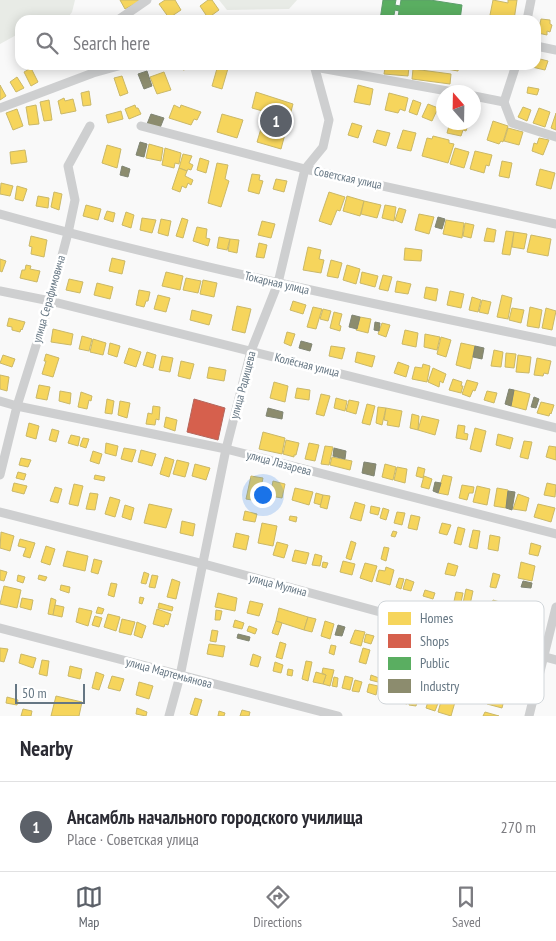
<!DOCTYPE html>
<html lang="en">
<head>
<meta charset="utf-8">
<style>
	:root { --surface:#fff; --page:#f2f2f3; --text:#2b2b33; --muted:#7c7c81; --line:#e1e1e2; --accent:#5c6169 }
	body { margin:0; font-family:"PT Sans Narrow",sans-serif; background:var(--page); color:var(--text) }
	.compass { position:absolute; left:436px; top:85px; width:45px; height:45px; border-radius:50%; background:var(--surface); box-shadow:0 2px 12px #0003; rotate:340deg }
	.scale { position:absolute; left:15px; bottom:12px; width:70px; box-sizing:border-box; padding-left:5px; border:2px solid #657683; border-top:0; font-size:14px; line-height:18px; white-space:nowrap; color:#657683; -webkit-text-stroke:4px #fff; paint-order:stroke }
	.you { position:absolute; left:262px; top:494px; width:18px; height:18px; margin:-12px; border:4px solid #fff; border-radius:50%; background:#1a73e8; box-shadow:0 0 0 8px #1a73e833 }
	.badge { display:grid; place-items:center; width:32px; height:32px; border-radius:50%; background:var(--accent); color:#fff; font-size:16px; font-weight:700 }
	.pin { position:absolute; translate:-50% -50%; border:2px solid #fff; box-shadow:0 1px 5px #0006 }
	.list { margin:0; padding:0; list-style:none }
	h2 { display:flex; justify-content:space-between; align-items:center; height:65px; margin:0; padding:0 20px; font-size:21px }
	h2 small { font-size:16px; font-weight:400; color:var(--muted) }
	.list li { display:grid; grid-template-columns:32px 1fr auto; gap:15px; align-items:center; box-sizing:border-box; height:90px; padding:0 20px; border-top:1px solid var(--line) }
	.list b { display:block; font-size:19px; white-space:nowrap }
	.list p { margin:0; font-size:16px; white-space:nowrap; color:var(--muted) }
	.list em { font-size:16px; font-style:normal; color:var(--muted) }
	.icon { flex:none; width:28px; height:28px; fill:none; stroke:currentColor; stroke-width:2; stroke-linecap:round; stroke-linejoin:round }
	.map { position:relative; flex:none; width:556px; height:716px; overflow:hidden }
	.search { position:absolute; background:var(--surface); box-shadow:0 2px 12px #0003; left:15px; right:15px; top:15px; height:55px; display:flex; align-items:center; gap:12px; box-sizing:border-box; padding:0 18px; border-radius:15px; color:var(--muted); font-size:19px }
	.sheet { height:155px; background:var(--surface) }
	nav { display:flex; justify-content:space-around; align-items:center; box-sizing:border-box; height:70px; border-top:1px solid var(--line); background:var(--surface); font-size:14px; color:var(--muted) }
	nav a { display:grid; justify-items:center; gap:2px }
	nav .on { color:var(--accent) }
	.map>svg:first-child { display:block }
	.green { fill:#e8ebe6 }
	.homes { fill:#f6d55c; stroke:#cab868 }
	.shops { fill:#d6604d; stroke:#b4675d }
	.public { fill:#5aae61; stroke:#5d9d6b }
	.industry { fill:#8c8c6e; stroke:#808574 }
	.lines { fill:none; stroke-linecap:round; stroke-linejoin:round }
	.minor { stroke:#cecfd0; stroke-width:9 }
	.labels { text-anchor:middle; stroke-width:5; stroke-linejoin:round; paint-order:stroke }
	.street-label { font-size:12px; fill:#657683; stroke:#fff }
	.key { fill:#fff; stroke:#d1d6da; stroke-width:1 }
	.key-label { font-size:14px; fill:#657683 }
</style>
</head>
<body>
<div class="map">
<svg width="556" height="716" viewBox="0 0 556 716">
	<rect width="100%" height="100%" fill="#f9f9f9"/>
	<g class="green">
		<polygon points="0,0 75,0 72,12 66,20 20,20 20,33 0,44"/>
		<polygon points="219,0 297,0 289,9 227,10"/>
	</g>
	<g class="homes">
		<polygon points="120,0 142,0 125,9"/>
		<polygon points="165,0 175,0 181,10 169,18 159,4"/>
		<polygon points="208,0 212,0 219,10 208,18 200,6"/>
		<polygon points="493,0 508,3 508,0 517,0 514,20 489,20"/>
		<polygon points="541,19 550,20 550,24 552,25 550,32 547,31 547,35 538,33"/>
		<polygon points="536,58 548,61 545,70 532,67 533,65 536,65"/>
		<polygon points="182,65 195,65 196,67 183,70"/>
		<polygon points="218,65 229,65 222,89 212,86"/>
		<polygon points="389,65 409,67 408,76 384,74 385,68 388,69"/>
		<polygon points="442,65 459,65 458,71 441,68"/>
		<polygon points="31,68 38,82 31,86 24,72"/>
		<polygon points="413,69 451,74 450,84 412,79"/>
		<polygon points="164,72 171,90 157,94 150,77"/>
		<polygon points="122,76 128,93 120,96 114,78"/>
		<polygon points="17,77 24,88 16,92 10,82"/>
		<polygon points="0,85 6,96 0,100"/>
		<polygon points="358,85 373,89 370,105 354,102"/>
		<polygon points="528,87 539,89 537,95 527,93"/>
		<polygon points="89,91 91,105 83,106 81,93"/>
		<polygon points="256,92 293,104 281,149 257,142 266,112 252,108"/>
		<polygon points="389,93 408,98 405,111 400,109 398,113 385,110"/>
		<polygon points="64,98 65,101 73,99 76,111 61,114 58,101"/>
		<polygon points="49,100 52,120 44,121 40,102"/>
		<polygon points="413,100 421,103 417,115 409,112"/>
		<polygon points="428,104 438,108 432,121 422,117"/>
		<polygon points="36,105 39,124 29,125 26,107"/>
		<polygon points="135,105 136,108 138,108 141,114 129,119 125,109"/>
		<polygon points="174,105 180,108 181,105 201,112 197,120 194,119 191,125 169,118"/>
		<polygon points="523,107 531,110 527,121 518,117"/>
		<polygon points="539,108 550,112 545,127 533,123"/>
		<polygon points="17,109 23,126 13,130 6,113"/>
		<polygon points="121,111 123,119 108,123 106,115"/>
		<polygon points="556,113 556,130 551,128"/>
		<polygon points="222,114 243,120 237,138 217,132"/>
		<polygon points="493,121 508,126 503,142 501,141 499,144 487,140"/>
		<polygon points="450,122 469,122 466,131 463,130 461,136 447,133"/>
		<polygon points="352,123 362,126 358,138 348,135"/>
		<polygon points="508,128 523,132 519,145 504,141"/>
		<polygon points="377,130 390,133 386,146 373,142"/>
		<polygon points="403,130 416,133 411,151 397,148"/>
		<polygon points="433,136 449,140 449,143 454,144 448,163 422,156 427,138 432,139"/>
		<polygon points="539,138 549,140 543,155 532,151 534,143 537,144"/>
		<polygon points="149,144 163,148 161,161 146,158"/>
		<polygon points="107,145 121,149 117,168 102,163"/>
		<polygon points="165,148 181,153 179,164 175,163 174,168 162,165"/>
		<polygon points="455,148 469,152 464,168 450,164"/>
		<polygon points="25,150 27,162 11,164 10,152"/>
		<polygon points="475,151 492,155 489,166 486,165 484,173 470,169"/>
		<polygon points="183,154 192,156 189,163 193,165 191,170 188,169 187,171 179,168"/>
		<polygon points="200,158 209,161 206,173 197,170"/>
		<polygon points="502,161 512,163 509,178 499,176"/>
		<polygon points="217,163 228,165 225,179 229,181 221,207 208,203"/>
		<polygon points="179,168 187,171 185,176 193,180 191,185 188,183 186,188 182,186 180,192 172,189"/>
		<polygon points="540,169 555,173 551,189 536,185"/>
		<polygon points="252,174 260,175 259,180 263,181 259,194 248,191"/>
		<polygon points="276,179 287,181 284,192 273,189"/>
		<polygon points="1,183 13,186 10,196 0,194"/>
		<polygon points="17,186 27,189 23,201 15,199"/>
		<polygon points="54,192 62,194 59,210 51,207"/>
		<polygon points="329,192 345,197 340,211 337,210 331,225 319,221"/>
		<polygon points="38,196 49,198 48,208 36,206"/>
		<polygon points="347,196 364,201 360,216 343,211"/>
		<polygon points="364,201 381,205 377,218 361,214"/>
		<polygon points="86,205 101,209 98,220 83,216"/>
		<polygon points="385,205 396,207 394,221 382,218"/>
		<polygon points="399,208 406,210 402,223 395,220"/>
		<polygon points="107,211 115,213 113,222 104,219"/>
		<polygon points="126,212 134,215 131,228 122,225"/>
		<polygon points="419,214 434,217 429,234 415,230"/>
		<polygon points="142,218 156,220 152,233 140,230"/>
		<polygon points="182,218 188,220 183,238 176,236"/>
		<polygon points="161,219 171,221 168,236 158,233"/>
		<polygon points="446,220 464,223 462,238 443,234"/>
		<polygon points="262,221 275,224 271,238 258,235"/>
		<polygon points="465,223 474,225 471,238 463,236"/>
		<polygon points="197,227 207,229 206,238 210,239 208,246 193,241"/>
		<polygon points="487,228 496,230 494,242 484,241"/>
		<polygon points="506,231 514,232 510,255 502,254"/>
		<polygon points="514,232 527,234 524,249 512,247"/>
		<polygon points="531,235 551,239 548,256 527,252"/>
		<polygon points="31,236 47,240 44,257 31,254 32,247 29,246"/>
		<polygon points="219,237 230,239 227,250 217,248"/>
		<polygon points="230,239 239,240 237,253 228,251"/>
		<polygon points="259,243 267,245 264,258 256,257"/>
		<polygon points="308,247 321,250 319,259 324,260 321,273 303,270"/>
		<polygon points="405,248 422,250 421,261 404,260"/>
		<polygon points="112,258 125,261 122,274 109,271"/>
		<polygon points="0,259 6,261 2,272 0,271"/>
		<polygon points="331,260 342,263 338,278 327,276"/>
		<polygon points="26,265 31,266 30,269 40,271 37,282 20,278 22,270 25,270"/>
		<polygon points="347,265 360,269 356,284 343,280"/>
		<polygon points="166,272 183,276 180,290 162,286"/>
		<polygon points="362,272 378,276 375,287 360,283"/>
		<polygon points="383,275 392,277 388,291 379,289"/>
		<polygon points="186,278 201,281 198,293 183,290"/>
		<polygon points="69,279 83,282 80,293 66,290"/>
		<polygon points="203,280 217,283 214,297 200,294"/>
		<polygon points="397,281 411,284 408,294 395,292"/>
		<polygon points="97,283 113,287 110,299 94,295"/>
		<polygon points="426,287 438,289 436,301 424,298"/>
		<polygon points="139,290 150,292 148,301 146,301 144,307 136,305"/>
		<polygon points="450,291 464,294 461,308 447,305"/>
		<polygon points="158,295 170,298 166,312 154,309"/>
		<polygon points="502,295 512,298 508,319 497,317"/>
		<polygon points="472,297 481,300 478,312 469,310"/>
		<polygon points="482,300 491,302 488,314 479,312"/>
		<polygon points="293,301 306,305 303,314 290,310"/>
		<polygon points="237,306 251,309 245,333 232,330"/>
		<polygon points="313,307 322,309 316,329 307,327"/>
		<polygon points="530,307 542,310 539,328 527,326"/>
		<polygon points="512,308 524,310 521,323 509,320"/>
		<polygon points="546,308 556,311 552,330 542,328"/>
		<polygon points="323,309 331,311 328,321 320,319"/>
		<polygon points="192,310 212,315 209,325 190,320"/>
		<polygon points="334,312 342,314 339,325 341,326 340,331 330,328"/>
		<polygon points="360,317 371,319 368,333 356,330"/>
		<polygon points="9,318 25,322 22,330 21,329 20,332 12,330 12,327 7,326"/>
		<polygon points="382,323 390,325 386,337 378,334"/>
		<polygon points="53,329 73,334 71,345 51,342"/>
		<polygon points="405,330 418,333 416,347 402,344"/>
		<polygon points="287,332 295,334 291,346 284,343"/>
		<polygon points="425,334 440,337 437,350 424,347"/>
		<polygon points="82,336 92,339 89,351 79,349"/>
		<polygon points="441,337 451,340 446,357 437,354"/>
		<polygon points="93,339 106,343 103,355 90,352"/>
		<polygon points="110,343 120,346 117,357 108,354"/>
		<polygon points="461,343 475,346 470,369 456,365"/>
		<polygon points="331,346 345,348 342,359 329,356"/>
		<polygon points="129,348 141,352 136,367 124,363"/>
		<polygon points="494,350 503,352 501,367 491,366"/>
		<polygon points="147,352 156,355 153,368 143,365"/>
		<polygon points="357,352 375,356 372,367 355,362"/>
		<polygon points="506,353 516,354 514,368 505,367"/>
		<polygon points="46,354 59,358 53,377 42,374 46,361 44,361"/>
		<polygon points="3,355 15,359 12,367 0,363"/>
		<polygon points="518,355 531,357 529,373 516,372"/>
		<polygon points="162,356 173,358 170,372 159,370"/>
		<polygon points="537,358 551,361 548,374 544,373 543,376 534,375"/>
		<polygon points="181,361 194,364 190,379 178,376"/>
		<polygon points="398,362 409,366 406,377 394,373"/>
		<polygon points="423,364 430,366 427,382 412,379 415,367 422,368"/>
		<polygon points="209,367 226,370 224,381 207,378"/>
		<polygon points="433,368 446,374 443,383 440,381 439,387 428,382"/>
		<polygon points="0,375 9,377 7,391 0,389"/>
		<polygon points="453,379 462,382 461,386 463,386 461,393 449,390"/>
		<polygon points="467,380 478,383 475,391 473,390 470,397 462,394"/>
		<polygon points="274,382 288,386 285,402 270,398"/>
		<polygon points="39,385 50,387 47,400 36,398"/>
		<polygon points="297,388 310,390 309,400 295,398"/>
		<polygon points="514,390 530,394 526,410 511,406"/>
		<polygon points="60,391 71,393 70,404 59,401"/>
		<polygon points="487,391 497,393 494,403 484,400"/>
		<polygon points="81,392 92,396 91,401 89,400 87,409 78,407"/>
		<polygon points="321,394 330,396 324,416 316,414"/>
		<polygon points="336,398 347,401 345,411 334,408"/>
		<polygon points="107,399 114,401 112,414 105,413"/>
		<polygon points="349,400 359,402 356,414 346,411"/>
		<polygon points="120,401 130,403 127,418 118,415"/>
		<polygon points="541,402 554,405 551,414 550,413 549,416 537,413"/>
		<polygon points="367,404 375,406 370,425 362,423"/>
		<polygon points="153,406 160,407 159,420 156,419 155,425 146,424 148,413 152,414"/>
		<polygon points="378,407 386,408 382,425 376,423"/>
		<polygon points="386,408 402,411 399,427 387,425 388,421 384,420"/>
		<polygon points="412,414 419,416 418,430 410,428"/>
		<polygon points="422,416 439,420 435,435 418,430"/>
		<polygon points="166,417 177,420 175,431 164,427"/>
		<polygon points="29,423 39,426 36,439 26,436"/>
		<polygon points="458,425 465,426 464,433 468,434 467,440 456,438"/>
		<polygon points="475,428 486,431 481,452 470,449"/>
		<polygon points="52,429 59,431 56,442 49,440"/>
		<polygon points="263,432 285,438 282,454 259,449"/>
		<polygon points="498,434 513,438 510,449 496,445"/>
		<polygon points="71,435 80,437 78,446 68,443"/>
		<polygon points="83,438 89,439 86,448 80,446"/>
		<polygon points="286,440 299,443 296,455 294,455 294,457 283,454"/>
		<polygon points="524,441 532,442 528,459 520,457"/>
		<polygon points="106,443 118,446 116,456 105,453"/>
		<polygon points="309,443 319,445 315,461 305,459"/>
		<polygon points="325,446 333,447 329,465 321,464"/>
		<polygon points="549,446 556,447 556,460 546,457"/>
		<polygon points="124,448 136,450 132,462 121,459"/>
		<polygon points="141,450 156,454 152,466 138,462"/>
		<polygon points="93,451 102,454 99,464 90,461"/>
		<polygon points="165,457 174,460 169,477 160,474"/>
		<polygon points="332,457 352,461 350,470 330,465"/>
		<polygon points="21,458 31,460 28,467 19,465"/>
		<polygon points="177,460 189,463 185,477 173,474"/>
		<polygon points="195,464 210,468 206,480 192,476"/>
		<polygon points="385,464 396,467 393,480 382,477"/>
		<polygon points="397,467 407,469 405,483 394,480"/>
		<polygon points="418,467 425,469 423,478 416,476"/>
		<polygon points="18,472 26,474 24,480 16,478"/>
		<polygon points="95,475 105,477 104,481 94,479"/>
		<polygon points="443,475 452,477 448,495 438,493"/>
		<polygon points="251,476 263,478 258,501 246,499"/>
		<polygon points="424,476 432,479 429,489 421,487"/>
		<polygon points="273,481 285,484 282,498 270,496"/>
		<polygon points="14,483 27,486 24,494 12,491"/>
		<polygon points="547,483 556,485 555,497 544,495"/>
		<polygon points="74,484 83,486 78,506 69,504"/>
		<polygon points="462,485 474,487 473,493 469,493 467,500 459,498"/>
		<polygon points="477,486 490,489 487,505 473,502"/>
		<polygon points="55,487 62,489 58,503 50,501"/>
		<polygon points="295,488 313,492 309,505 292,500"/>
		<polygon points="497,488 508,490 506,508 494,506"/>
		<polygon points="90,493 98,494 95,510 86,509"/>
		<polygon points="316,493 323,495 321,505 314,503"/>
		<polygon points="518,494 529,498 526,511 513,509"/>
		<polygon points="323,495 330,496 327,509 320,507"/>
		<polygon points="110,497 120,500 115,517 105,514"/>
		<polygon points="355,502 365,505 361,521 350,518"/>
		<polygon points="149,504 172,509 166,528 144,523"/>
		<polygon points="538,504 555,508 551,522 534,517"/>
		<polygon points="125,505 134,508 131,520 122,517"/>
		<polygon points="371,506 380,508 378,515 370,513"/>
		<polygon points="383,508 389,510 386,520 380,518"/>
		<polygon points="245,511 257,514 255,522 243,520"/>
		<polygon points="397,512 405,513 402,525 394,523"/>
		<polygon points="411,515 420,517 417,530 408,528"/>
		<polygon points="290,516 297,517 296,522 289,520"/>
		<polygon points="182,521 195,524 193,536 180,533"/>
		<polygon points="262,523 277,526 273,546 258,543"/>
		<polygon points="442,523 451,525 447,535 439,533"/>
		<polygon points="458,527 465,529 461,545 454,543"/>
		<polygon points="473,530 480,531 477,549 469,547"/>
		<polygon points="393,531 397,532 395,537 391,536"/>
		<polygon points="1,532 14,536 10,551 0,548"/>
		<polygon points="236,533 249,536 246,550 233,547"/>
		<polygon points="490,535 500,537 498,551 488,549"/>
		<polygon points="20,539 35,543 30,558 23,556 26,548 18,546"/>
		<polygon points="351,541 356,543 351,560 346,558"/>
		<polygon points="277,542 288,545 284,558 273,555"/>
		<polygon points="531,543 541,546 538,556 529,554"/>
		<polygon points="46,546 55,549 50,565 41,562"/>
		<polygon points="384,547 389,548 386,561 381,559"/>
		<polygon points="295,550 309,553 306,564 292,561"/>
		<polygon points="67,551 88,556 85,571 63,566"/>
		<polygon points="315,554 322,556 320,566 312,565"/>
		<polygon points="94,559 102,561 98,574 91,572"/>
		<polygon points="343,561 355,564 352,575 340,572"/>
		<polygon points="323,562 328,563 326,568 322,567"/>
		<polygon points="521,562 535,566 532,581 518,578"/>
		<polygon points="365,563 377,566 372,582 360,578"/>
		<polygon points="448,563 458,566 455,576 445,574"/>
		<polygon points="386,567 394,570 390,585 376,581 379,570 385,571"/>
		<polygon points="0,570 7,572 4,581 0,580"/>
		<polygon points="144,572 149,574 146,584 141,583"/>
		<polygon points="493,573 500,575 496,588 490,587"/>
		<polygon points="18,575 25,577 23,583 17,581"/>
		<polygon points="39,575 47,577 45,581 38,579"/>
		<polygon points="152,575 158,576 155,588 149,587"/>
		<polygon points="399,578 404,579 401,589 396,587"/>
		<polygon points="172,579 180,582 176,599 167,597"/>
		<polygon points="406,579 414,582 411,591 403,589"/>
		<polygon points="111,583 117,584 114,597 108,595"/>
		<polygon points="61,585 70,587 69,593 60,590"/>
		<polygon points="4,586 21,590 17,608 0,604"/>
		<polygon points="466,589 473,591 469,609 462,608"/>
		<polygon points="425,590 435,593 433,599 423,596"/>
		<polygon points="456,592 463,593 460,607 453,606"/>
		<polygon points="218,593 237,598 235,611 215,607"/>
		<polygon points="140,597 144,598 142,604 139,603"/>
		<polygon points="22,598 33,600 31,610 20,607"/>
		<polygon points="51,598 56,600 53,615 48,614"/>
		<polygon points="493,600 503,603 499,617 489,614"/>
		<polygon points="250,601 263,604 259,616 247,613"/>
		<polygon points="159,603 173,607 172,611 158,608"/>
		<polygon points="55,605 64,607 62,617 53,615"/>
		<polygon points="98,607 104,609 102,614 96,613"/>
		<polygon points="79,608 92,611 88,626 76,622"/>
		<polygon points="279,608 308,617 304,630 276,621"/>
		<polygon points="157,609 171,614 168,625 165,624 164,627 153,624"/>
		<polygon points="216,610 222,611 220,620 215,620"/>
		<polygon points="108,614 120,617 116,631 104,627"/>
		<polygon points="95,616 102,618 99,627 92,625"/>
		<polygon points="308,617 316,619 312,632 304,630"/>
		<polygon points="122,619 135,622 131,635 119,632"/>
		<polygon points="235,620 244,623 242,629 233,627"/>
		<polygon points="276,621 282,623 278,635 272,633"/>
		<polygon points="325,621 334,624 330,639 321,636"/>
		<polygon points="137,622 146,626 142,638 134,635"/>
		<polygon points="249,626 257,629 255,634 247,631"/>
		<polygon points="212,630 218,631 216,642 210,641"/>
		<polygon points="355,630 365,632 361,646 350,643"/>
		<polygon points="366,634 374,636 371,644 364,642"/>
		<polygon points="280,642 286,644 282,659 276,657"/>
		<polygon points="209,644 225,646 223,657 207,654"/>
		<polygon points="331,645 336,646 334,655 329,653"/>
		<polygon points="0,648 8,649 4,662 0,661"/>
		<polygon points="363,648 370,650 366,664 359,662"/>
		<polygon points="21,654 36,658 33,668 19,663"/>
		<polygon points="253,654 261,657 258,667 250,665"/>
		<polygon points="42,660 49,661 47,676 39,674"/>
		<polygon points="306,661 312,662 308,681 302,679"/>
		<polygon points="275,662 283,665 281,673 273,671"/>
		<polygon points="70,666 82,669 80,679 68,676"/>
		<polygon points="323,668 334,670 330,686 323,684 326,675 322,673"/>
		<polygon points="288,669 293,670 292,676 287,675"/>
		<polygon points="96,672 104,675 99,690 92,688"/>
		<polygon points="316,672 326,675 323,684 313,682"/>
		<polygon points="371,675 379,678 378,682 370,680"/>
		<polygon points="112,676 124,679 120,691 108,688"/>
		<polygon points="345,676 353,678 350,690 342,688"/>
		<polygon points="334,677 338,678 337,687 332,686"/>
		<polygon points="355,680 362,682 359,692 352,691"/>
		<polygon points="139,682 153,686 149,699 136,695"/>
		<polygon points="369,684 378,686 376,695 367,692"/>
		<polygon points="412,693 419,695 416,706 409,705"/>
		<polygon points="405,694 409,695 407,704 403,703"/>
		<polygon points="430,695 440,698 435,711 426,708"/>
		<polygon points="56,696 82,702 79,716 51,716"/>
		<polygon points="489,696 504,700 502,708 487,704"/>
		<polygon points="7,697 18,700 17,705 6,703"/>
		<polygon points="195,698 202,700 197,716 190,714"/>
		<polygon points="442,698 455,702 451,716 438,712"/>
		<polygon points="137,708 147,712 146,716 136,714"/>
		<polygon points="23,709 32,711 31,716 21,716"/>
		<polygon points="242,710 250,712 249,716 240,716"/>
		<polygon points="219,711 225,713 224,716 218,716"/>
		<polygon points="485,712 499,716 483,716"/>
	</g>
	<polygon class="shops" points="194,399 225,408 218,440 187,432"/>
	<polygon class="public" points="383,0 396,0 395,5 400,6 401,0 430,0 462,5 460,20 412,20 398,17 399,11 395,10 393,20 380,20"/>
	<g class="industry">
		<polygon points="147,71 152,86 144,89 138,74"/>
		<polygon points="151,114 164,118 160,128 147,124"/>
		<polygon points="140,142 147,144 144,157 136,155"/>
		<polygon points="122,166 130,169 128,177 120,175"/>
		<polygon points="438,217 445,219 442,229 435,227"/>
		<polygon points="352,315 360,317 357,329 349,327"/>
		<polygon points="375,322 380,323 379,331 374,330"/>
		<polygon points="301,341 312,344 310,351 299,348"/>
		<polygon points="475,346 484,348 482,359 473,357"/>
		<polygon points="509,389 514,390 511,406 505,404"/>
		<polygon points="534,397 539,399 536,408 531,407"/>
		<polygon points="268,408 283,412 282,419 266,416"/>
		<polygon points="334,448 346,451 345,459 333,456"/>
		<polygon points="364,462 376,464 374,476 362,473"/>
		<polygon points="435,482 441,483 438,493 433,491"/>
		<polygon points="508,491 515,492 512,510 506,508"/>
		<polygon points="523,581 532,583 531,588 521,587"/>
		<polygon points="338,625 345,627 342,636 335,635"/>
		<polygon points="238,634 250,637 249,641 237,638"/>
	</g>
	<g class="lines">
		<g class="minor">
			<polyline points="118,20 147,0"/>
			<polyline points="527,20 531,0"/>
			<polyline points="536,46 556,50"/>
			<polyline points="315,67 453,92"/>
			<polyline points="474,96 504,102 512,123 556,137"/>
			<polyline points="504,102 516,65"/>
			<polyline points="0,108 93,73 122,65"/>
			<polyline points="141,126 305,169 556,224"/>
			<path d="M0,214C183,265 370,303 556,342"/>
			<polyline points="0,291 50,301 556,428"/>
			<polyline points="0,401 17,406 226,449 556,534"/>
			<polyline points="0,475 17,406 50,301 68,233 75,200 68,166 90,126"/>
			<polyline points="0,512 204,564 556,660"/>
			<polyline points="0,628 338,716"/>
			<polyline points="169,716 180,676 226,449 251,351 278,283 305,169 323,147 329,120 314,65"/>
			<polyline points="529,716 556,607"/>
		</g>
	</g>
	<g class="labels">
		<g class="street-label">
			<text transform="translate(348 178) rotate(12)" y="4">Советская улица</text>
			<text transform="translate(277 283) rotate(13)" y="4">Токарная улица</text>
			<text transform="translate(49 299) rotate(-74)" y="4">улица Серафимовича</text>
			<text transform="translate(307 365) rotate(14)" y="4">Колёсная улица</text>
			<text transform="translate(243 385) rotate(-75)" y="4">улица Радищева</text>
			<text transform="translate(279 463) rotate(15)" y="4">улица Лазарева</text>
			<text transform="translate(278 585) rotate(15)" y="4">улица Мулина</text>
			<text transform="translate(169 673) rotate(15)" y="4">улица Мартемьянова</text>
		</g>
	</g>
	<rect x="378" y="601" width="166" height="103" rx="8" class="key"/>
	<rect x="388" y="612" width="23" height="13" fill="#f6d55c"/>
	<rect x="388" y="634" width="23" height="14" fill="#d6604d"/>
	<rect x="388" y="657" width="23" height="13" fill="#5aae61"/>
	<rect x="388" y="679" width="23" height="14" fill="#8c8c6e"/>
	<g class="key-label">
		<text x="420" y="623">Homes</text>
		<text x="420" y="646">Shops</text>
		<text x="420" y="668">Public</text>
		<text x="420" y="691">Industry</text>
	</g>
</svg>
<svg class="compass" viewBox="-18 -18 36 36"><path d="M0-13l5 13h-10z" fill="#e53935"/><path d="M0 13l5-13h-10z" fill="#7c7c81"/></svg>
<div class="scale">50 m</div>
<div class="you"></div>
<div class="pin badge" style="left:276px;top:121px">1</div>
<div class="search"><svg class="icon" aria-label="search" viewBox="0 0 24 24"><circle cx="10" cy="10" r="6"/><path d="M15 15l6 6"/></svg>Search here</div>
</div>
<section class="sheet">
<h2>Nearby<small></small></h2>
<ul class="list">
<li><span class="badge">1</span><div><b>Ансамбль начального городского училища</b><p>Place · Советская улица</p></div><em>270 m</em></li>
</ul>
</section>
<nav>
<a class="on"><svg class="icon" aria-label="map" viewBox="0 0 24 24"><path d="M3 6l6-2 6 2 6-2v14l-6 2-6-2-6 2zM9 4v14M15 6v14"/></svg>Map</a>
<a><svg class="icon" aria-label="directions" viewBox="0 0 24 24"><path d="M12 3l9 9-9 9-9-9zM9 14v-3h6M13 9l2 2-2 2"/></svg>Directions</a>
<a><svg class="icon" aria-label="saved" viewBox="0 0 24 24"><path d="M7 4h10v16l-5-4-5 4z"/></svg>Saved</a>
</nav>
</body>
</html>
